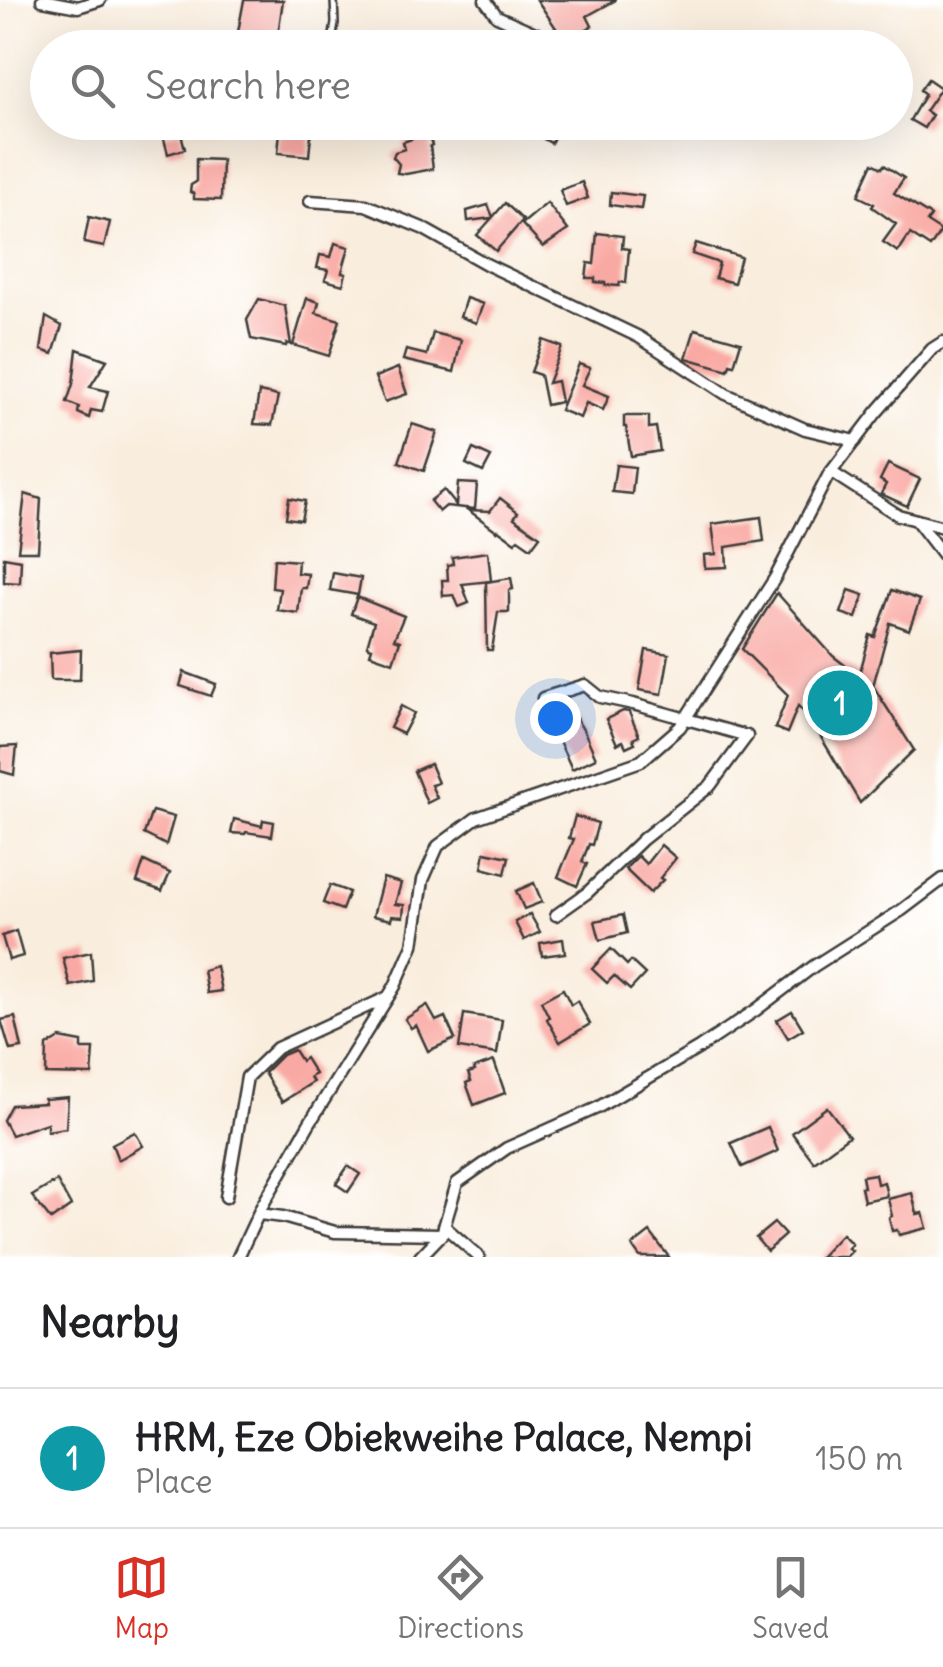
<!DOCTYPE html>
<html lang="en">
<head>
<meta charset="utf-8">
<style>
	:root { --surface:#fff; --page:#f2f2f2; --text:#202124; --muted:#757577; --line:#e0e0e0; --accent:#d93025 }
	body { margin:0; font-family:Delius,sans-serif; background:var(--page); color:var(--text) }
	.you { position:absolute; left:555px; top:718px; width:35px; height:35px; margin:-25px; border:8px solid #fff; border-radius:50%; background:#1a73e8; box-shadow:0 0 0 15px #1a73e833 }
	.badge { display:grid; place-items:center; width:65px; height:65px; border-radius:50%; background:var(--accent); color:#fff; font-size:32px; font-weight:700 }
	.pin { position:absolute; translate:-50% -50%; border:5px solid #fff; box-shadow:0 2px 10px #0006 }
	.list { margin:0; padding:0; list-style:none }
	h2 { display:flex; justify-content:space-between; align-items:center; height:130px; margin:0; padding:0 40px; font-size:42px }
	h2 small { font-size:32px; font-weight:400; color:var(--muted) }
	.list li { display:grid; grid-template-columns:65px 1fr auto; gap:30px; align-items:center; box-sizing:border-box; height:140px; padding:0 40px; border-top:2px solid var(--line) }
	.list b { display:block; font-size:38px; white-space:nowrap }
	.list p { margin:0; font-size:32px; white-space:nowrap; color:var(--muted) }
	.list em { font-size:32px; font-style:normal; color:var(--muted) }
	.icon { flex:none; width:55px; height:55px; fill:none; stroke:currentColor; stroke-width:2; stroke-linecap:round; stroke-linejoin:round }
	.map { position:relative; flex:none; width:943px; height:1257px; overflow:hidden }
	.search { position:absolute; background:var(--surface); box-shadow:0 10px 40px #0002; left:30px; right:30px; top:30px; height:110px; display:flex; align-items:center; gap:25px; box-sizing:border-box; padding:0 35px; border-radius:55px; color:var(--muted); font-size:38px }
	.sheet { height:270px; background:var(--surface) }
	nav { display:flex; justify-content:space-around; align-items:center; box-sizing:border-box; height:140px; border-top:2px solid var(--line); background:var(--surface); font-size:28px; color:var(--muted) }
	nav a { display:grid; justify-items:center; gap:5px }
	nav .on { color:var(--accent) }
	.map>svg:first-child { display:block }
	.building { fill:#f9a9a3 }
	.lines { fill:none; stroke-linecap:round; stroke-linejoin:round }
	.lane-casing { stroke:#3d3b39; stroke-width:10 }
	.street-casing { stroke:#3d3b39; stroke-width:15 }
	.lane { stroke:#fff; stroke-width:5 }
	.street { stroke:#fff; stroke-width:10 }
</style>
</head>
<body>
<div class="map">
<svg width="943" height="1257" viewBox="0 0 943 1257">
	<rect width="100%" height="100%" fill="#fff"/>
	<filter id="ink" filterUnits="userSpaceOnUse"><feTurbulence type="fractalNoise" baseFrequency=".01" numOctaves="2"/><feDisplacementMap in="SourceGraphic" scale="20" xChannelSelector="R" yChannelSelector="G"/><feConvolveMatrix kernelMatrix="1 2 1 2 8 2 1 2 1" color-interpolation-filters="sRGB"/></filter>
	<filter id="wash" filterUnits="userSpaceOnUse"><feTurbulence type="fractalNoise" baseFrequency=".0048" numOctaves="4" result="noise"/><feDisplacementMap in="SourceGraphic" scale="40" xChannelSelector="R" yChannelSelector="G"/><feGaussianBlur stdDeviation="2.25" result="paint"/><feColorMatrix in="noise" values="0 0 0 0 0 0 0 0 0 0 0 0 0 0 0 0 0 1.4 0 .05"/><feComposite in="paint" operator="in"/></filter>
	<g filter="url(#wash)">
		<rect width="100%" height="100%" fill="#f9eddd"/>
		<g id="blocks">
			<g class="building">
				<polygon points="244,0 283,0 276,48 235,48"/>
				<polygon points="537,0 616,0 587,16 592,26 585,30 595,48 571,48 563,33 560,34"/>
				<polygon points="928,79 941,88 925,111 932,115 924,128 910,120 925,94 920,90"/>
				<polygon points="513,122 553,122 560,126 551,143"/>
				<polygon points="180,130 185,149 168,154 163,135"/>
				<polygon points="280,131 311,134 309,156 278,153"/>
				<polygon points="428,133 432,145 430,146 433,169 406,174 397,173 399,164 393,157 395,152 405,149 403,142"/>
				<polygon points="196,159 222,160 221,200 194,199 194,194 190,192 191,185 196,182"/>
				<polygon points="873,163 882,168 884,165 904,178 894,193 931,216 927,222 941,231 930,247 910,234 898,252 883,242 896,224 872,207 874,204 858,196"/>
				<polygon points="582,182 588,198 566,206 560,190"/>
				<polygon points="611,192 643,196 641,209 610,205"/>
				<polygon points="505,203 523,220 496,251 477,235 492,218 468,221 467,211 488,205 493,217"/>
				<polygon points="547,203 568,230 543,247 522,224"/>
				<polygon points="89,217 110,222 104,247 84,243"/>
				<polygon points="597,233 623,236 622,248 629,249 626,283 620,282 619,286 605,285 605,283 595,282 595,278 586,278 588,263 594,264"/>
				<polygon points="335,243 349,247 342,272 346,273 343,285 325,280 328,270 317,268 320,255 331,257"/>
				<polygon points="696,243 741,257 734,283 715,278 719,263 692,254"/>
				<polygon points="307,298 319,302 316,313 340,320 329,356 293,345"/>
				<polygon points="466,298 483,304 476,323 460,317"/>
				<polygon points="259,299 285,306 291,345 287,343 286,346 251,339 247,320"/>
				<polygon points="46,317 62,326 53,354 41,350"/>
				<polygon points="695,329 741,342 734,365 730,364 728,370 686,358"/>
				<polygon points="433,333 461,340 454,372 403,360 406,350 427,355"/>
				<polygon points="543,340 562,347 548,383 557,381 561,402 546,405 540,375 531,372"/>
				<polygon points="77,349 107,360 90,387 108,391 102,412 91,410 89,418 78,413 79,407 67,402 73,384"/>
				<polygon points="579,364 590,368 582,385 609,396 603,410 586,403 580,418 560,410"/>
				<polygon points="398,368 407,394 385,402 375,377"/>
				<polygon points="259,392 278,396 272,425 254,424"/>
				<polygon points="624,416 649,416 649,428 656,427 660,451 631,456 626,427 624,427"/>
				<polygon points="412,424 437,432 424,471 399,462"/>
				<polygon points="473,449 491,457 483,472 466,464"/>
				<polygon points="888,464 920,479 907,506 881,494 886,484 880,480"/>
				<polygon points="616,465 635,467 632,494 612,492"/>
				<polygon points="458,483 477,484 475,509 446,506 439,512 430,501 444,490 456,505"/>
				<polygon points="25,494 41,499 38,551 18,551"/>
				<polygon points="289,498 305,501 301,520 286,518"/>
				<polygon points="500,498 518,512 514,518 540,536 531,548 518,539 515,542 498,530 497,531 468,510 490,511"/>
				<polygon points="761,517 764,541 726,547 727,567 705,568 704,555 716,554 712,524"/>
				<polygon points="488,552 491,581 462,584 469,603 459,607 454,595 443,596 442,580 448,580 447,565 453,564 452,557"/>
				<polygon points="4,557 21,560 20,583 4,582"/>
				<polygon points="274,559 298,561 297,573 308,574 306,588 301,588 298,613 277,610 280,589 272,588"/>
				<polygon points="333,573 361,578 358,595 330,590"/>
				<polygon points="511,578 513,589 509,590 509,612 498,612 492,650 487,650 486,582"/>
				<polygon points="849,590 864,595 856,618 841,613"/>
				<polygon points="892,590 920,600 909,630 890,623 873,686 914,750 860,803 809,717 798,706 787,733 775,728 788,695 742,649 777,593 833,656 859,676 870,635 875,637"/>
				<polygon points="357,597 404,616 394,639 400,641 393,662 370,654 372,648 367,646 374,622 351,614"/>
				<polygon points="81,650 80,680 51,680 50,653"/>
				<polygon points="646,650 669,654 662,694 639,690"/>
				<polygon points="184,672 216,684 211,696 180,686"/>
				<polygon points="401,706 414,713 403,734 390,728"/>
				<polygon points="567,707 570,712 572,711 585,733 596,758 572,769 548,717"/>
				<polygon points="623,711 629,712 639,736 633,739 635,743 626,747 623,741 617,744 606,719"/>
				<polygon points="17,746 14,775 0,771 0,747"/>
				<polygon points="430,764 438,783 431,785 437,798 427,803 414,771"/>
				<polygon points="152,811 174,817 166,845 144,834"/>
				<polygon points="575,816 598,823 592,845 589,844 582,862 587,864 577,886 558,877 574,839 569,838"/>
				<polygon points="234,819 262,826 263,820 274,822 272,836 246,832 245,834 231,833"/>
				<polygon points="661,845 676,858 660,878 663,880 650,893 625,869 638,856 646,864"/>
				<polygon points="485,852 509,857 505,874 482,868"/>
				<polygon points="144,861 170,873 162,891 137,882"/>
				<polygon points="383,878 401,883 395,904 404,905 403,917 392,916 391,920 373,916"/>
				<polygon points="534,883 542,902 524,909 516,891"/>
				<polygon points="330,885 349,892 342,910 323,903"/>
				<polygon points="530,914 540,932 524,940 515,922"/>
				<polygon points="623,915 627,933 600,940 595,921"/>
				<polygon points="16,931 23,956 9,960 2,936"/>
				<polygon points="563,939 565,953 542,956 540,943"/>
				<polygon points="611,949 627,965 631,961 645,974 630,990 614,976 607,983 592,969"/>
				<polygon points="91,952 93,981 70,986 63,958"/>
				<polygon points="216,966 221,991 207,993 203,970"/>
				<polygon points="563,989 571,1005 577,1001 590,1024 560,1042 547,1019 549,1017 541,1001"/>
				<polygon points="427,1005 436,1021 445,1017 455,1039 428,1051 416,1025 411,1028 405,1019"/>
				<polygon points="792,1011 803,1029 788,1038 777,1020"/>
				<polygon points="464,1014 502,1020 497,1054 459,1048"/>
				<polygon points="15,1017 22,1048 10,1050 1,1020"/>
				<polygon points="60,1038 82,1042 82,1049 94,1049 92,1075 46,1074 47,1046"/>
				<polygon points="294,1050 301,1061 305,1058 315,1074 310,1077 313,1082 282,1102 264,1073 282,1055"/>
				<polygon points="494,1061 505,1093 474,1105 466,1083 471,1081 468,1073 475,1071 474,1068"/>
				<polygon points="68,1097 66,1128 47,1131 47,1123 11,1135 3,1120 11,1105 45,1103 44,1099"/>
				<polygon points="827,1107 849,1136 814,1162 792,1133"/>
				<polygon points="768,1127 778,1151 742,1167 731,1143"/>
				<polygon points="135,1132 143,1146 118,1160 112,1144"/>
				<polygon points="348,1166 360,1174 348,1192 336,1184"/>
				<polygon points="875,1174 877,1184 884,1182 887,1196 864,1201 861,1187 864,1187 862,1176"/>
				<polygon points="57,1181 71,1206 51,1220 32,1196"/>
				<polygon points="912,1193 917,1214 923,1213 927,1228 899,1235 897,1230 892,1231 889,1218 892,1216 888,1199"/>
				<polygon points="774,1223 785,1235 767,1251 756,1238"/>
				<polygon points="650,1232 669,1257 640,1257 632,1246"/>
				<polygon points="842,1234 852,1244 848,1248 852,1251 846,1257 820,1257"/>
			</g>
		</g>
	</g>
	<g filter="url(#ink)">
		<use href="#blocks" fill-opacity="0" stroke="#3d3b39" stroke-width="2.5"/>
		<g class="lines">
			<defs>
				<polyline id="lane" points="331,48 335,23 334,0"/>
				<g id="street">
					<polyline points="42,0 78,7 100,0"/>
					<polyline points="485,0 497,16 560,44 562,48"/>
					<polyline points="310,201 366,205 422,228 488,265 639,337 726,394 805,429 855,441"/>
					<polyline points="831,472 898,515 943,527"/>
					<polyline points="916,520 943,555"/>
					<polyline points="543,698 585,685 600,697 633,704 747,736 710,786 643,839 587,893 556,915"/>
					<polyline points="226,1197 247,1077 277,1048 388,997"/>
					<polyline points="259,1214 283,1217 335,1232 441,1234"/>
					<polyline points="444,1226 479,1257"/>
					<polyline points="238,1257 262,1206 309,1124 395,986 413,945 423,880 438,846 476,818 641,761 680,727 775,578 828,476 876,413 932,349 943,342"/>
					<polyline points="420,1257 442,1234 457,1183 507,1148 597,1108 699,1048 756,1010 814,966 902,910 943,879"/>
				</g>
			</defs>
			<use href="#lane" class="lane-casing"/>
			<use href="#street" class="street-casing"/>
			<use href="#lane" class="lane"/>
			<use href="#street" class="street"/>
		</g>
	</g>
</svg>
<div class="you"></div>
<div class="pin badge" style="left:840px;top:703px;background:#0f9aa8">1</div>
<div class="search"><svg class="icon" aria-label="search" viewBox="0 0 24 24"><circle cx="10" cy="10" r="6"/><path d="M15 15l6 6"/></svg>Search here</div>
</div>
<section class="sheet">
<h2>Nearby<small></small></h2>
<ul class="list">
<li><span class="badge" style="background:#0f9aa8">1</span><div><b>HRM, Eze Obiekweihe Palace, Nempi</b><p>Place</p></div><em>150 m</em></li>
</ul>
</section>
<nav>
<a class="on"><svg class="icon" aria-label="map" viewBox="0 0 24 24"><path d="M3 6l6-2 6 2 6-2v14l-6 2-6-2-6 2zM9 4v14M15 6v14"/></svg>Map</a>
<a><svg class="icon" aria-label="directions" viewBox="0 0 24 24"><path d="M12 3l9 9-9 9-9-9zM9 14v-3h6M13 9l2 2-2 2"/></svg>Directions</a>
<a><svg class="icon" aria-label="saved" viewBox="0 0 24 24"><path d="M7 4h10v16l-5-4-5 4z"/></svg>Saved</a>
</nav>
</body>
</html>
